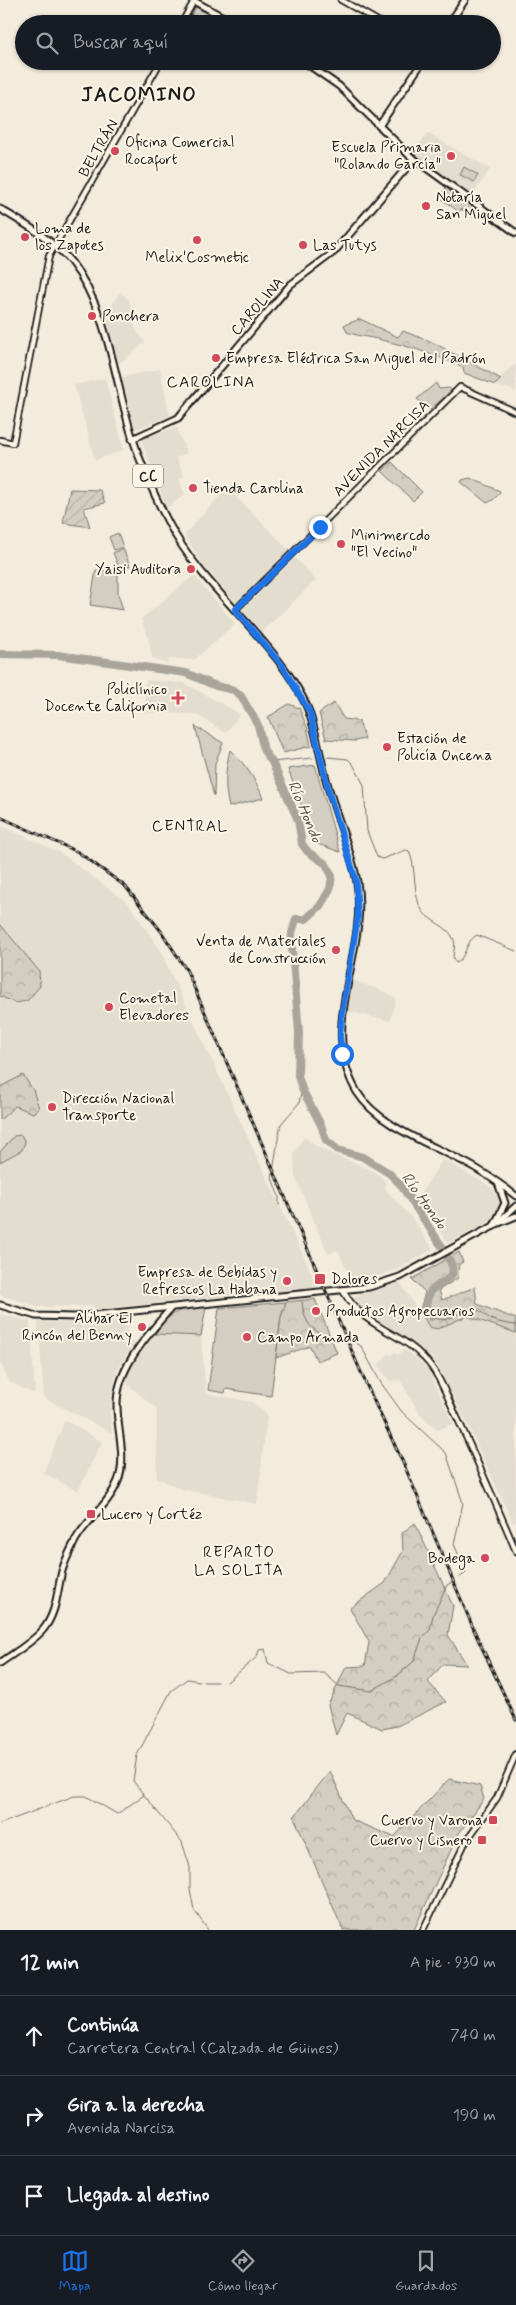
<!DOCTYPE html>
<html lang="es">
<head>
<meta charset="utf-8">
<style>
	:root { --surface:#171b24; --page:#242831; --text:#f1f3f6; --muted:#9ea1a6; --line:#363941; --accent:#1a73e8 }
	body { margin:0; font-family:Mynerve,sans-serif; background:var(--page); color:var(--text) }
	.stop { position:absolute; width:15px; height:15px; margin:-11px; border:4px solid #1a73e8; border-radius:50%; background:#fff }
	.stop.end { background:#1a73e8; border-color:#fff; box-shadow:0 1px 5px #0008 }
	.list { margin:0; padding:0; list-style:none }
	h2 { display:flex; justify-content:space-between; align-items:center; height:65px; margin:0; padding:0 20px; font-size:21px }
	h2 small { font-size:16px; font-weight:400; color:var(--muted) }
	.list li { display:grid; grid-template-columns:32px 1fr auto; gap:15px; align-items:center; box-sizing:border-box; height:80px; padding:0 20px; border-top:1px solid var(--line) }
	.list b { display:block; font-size:19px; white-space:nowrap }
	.list p { margin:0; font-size:16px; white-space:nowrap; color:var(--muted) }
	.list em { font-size:16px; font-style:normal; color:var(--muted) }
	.icon { flex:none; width:28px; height:28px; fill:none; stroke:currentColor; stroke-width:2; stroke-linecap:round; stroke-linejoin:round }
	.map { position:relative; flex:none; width:516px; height:1930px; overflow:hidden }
	.search { position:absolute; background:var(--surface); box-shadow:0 1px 4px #0004; left:15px; right:15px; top:15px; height:55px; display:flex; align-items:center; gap:12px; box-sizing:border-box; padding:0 18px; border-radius:28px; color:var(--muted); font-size:19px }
	.sheet { height:305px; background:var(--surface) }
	nav { display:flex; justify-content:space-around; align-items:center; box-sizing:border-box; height:70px; border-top:1px solid var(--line); background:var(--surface); font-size:14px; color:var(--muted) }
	nav a { display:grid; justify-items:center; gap:2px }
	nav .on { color:var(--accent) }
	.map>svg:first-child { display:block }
	.built { fill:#e3ddcf }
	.grass { fill:#d3cec1; stroke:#78756e }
	.forest { fill:url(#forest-crowns); stroke:#78756e }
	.garden { fill:url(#garden-furrows); stroke:#78756e }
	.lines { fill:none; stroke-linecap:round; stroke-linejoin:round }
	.stream { stroke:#716e68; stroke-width:1 }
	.river { stroke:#aaa59b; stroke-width:8 }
	.tertiary-casing { stroke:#1c1c1c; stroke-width:8 }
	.secondary-casing { stroke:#1c1c1c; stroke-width:9 }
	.primary-casing { stroke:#1c1c1c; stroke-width:9 }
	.tertiary { stroke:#fcf5e5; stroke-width:4.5 }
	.secondary { stroke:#fcf5e5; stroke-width:5 }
	.primary { stroke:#fcf5e5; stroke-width:5 }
	.rail-casing { stroke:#1c1c1c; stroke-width:3 }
	.rail { stroke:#fcf5e5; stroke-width:1; stroke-dasharray:4; stroke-linecap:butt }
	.route { stroke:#1a73e8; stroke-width:6 }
	.poi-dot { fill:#d1495b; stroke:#fcf5e5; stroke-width:2 }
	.labels { text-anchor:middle; stroke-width:4; stroke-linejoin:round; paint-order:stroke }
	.shield { fill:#fcf5e5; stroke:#5f5d58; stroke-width:1 }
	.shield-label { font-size:14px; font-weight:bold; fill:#1c1c1c }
	.poi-label { font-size:15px; fill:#1c1c1c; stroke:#fcf5e5; text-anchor:start }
	.street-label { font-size:15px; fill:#1c1c1c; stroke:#fcf5e5 }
	.neighbourhood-label { font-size:16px; letter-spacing:1px; fill:#1c1c1c; stroke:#fcf5e5 }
	.water-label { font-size:16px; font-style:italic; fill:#55534f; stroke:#fcf5e5 }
	.district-label { font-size:20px; font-weight:bold; letter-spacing:1px; fill:#1c1c1c; stroke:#fcf5e5 }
</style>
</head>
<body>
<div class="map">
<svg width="516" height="1930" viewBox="0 0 516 1930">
	<defs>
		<pattern id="forest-crowns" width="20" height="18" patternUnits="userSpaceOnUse" patternTransform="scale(1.25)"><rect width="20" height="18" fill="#d3cec1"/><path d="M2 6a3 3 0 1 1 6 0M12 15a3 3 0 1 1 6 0" fill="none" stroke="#b5b0a5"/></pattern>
		<pattern id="garden-furrows" width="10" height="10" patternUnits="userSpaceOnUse" patternTransform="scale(1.25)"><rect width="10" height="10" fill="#d3cec1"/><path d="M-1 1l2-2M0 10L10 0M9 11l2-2" fill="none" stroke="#b5b0a5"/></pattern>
	</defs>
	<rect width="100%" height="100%" fill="#f3ecdd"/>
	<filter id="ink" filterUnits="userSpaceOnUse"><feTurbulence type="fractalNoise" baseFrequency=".02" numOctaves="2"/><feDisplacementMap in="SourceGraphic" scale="10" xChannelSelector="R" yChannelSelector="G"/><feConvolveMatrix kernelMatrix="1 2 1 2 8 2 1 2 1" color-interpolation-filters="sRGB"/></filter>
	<g filter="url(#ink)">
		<g class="built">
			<polygon points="427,133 490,169 473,195 413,155"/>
			<polygon points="120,292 129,300 136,330 145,342 127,358 118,363 106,315"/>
			<polygon points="516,364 516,391 495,385 507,371"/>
			<polygon points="160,369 170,416 135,429 122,377"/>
			<polygon points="105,378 124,450 95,460 74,385"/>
			<polygon points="176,427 187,453 176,457 184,476 179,479 185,494 167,508 141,439"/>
			<polygon points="227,488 290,551 236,603 203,565 184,535"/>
			<polygon points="295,558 316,580 262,632 242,610"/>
			<polygon points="194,575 235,624 194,660 170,659 167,664 152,658 148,638 141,619"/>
			<polygon points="146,680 184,683 240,714 226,733 196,714 144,713"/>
			<polygon points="0,825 61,853 129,904 159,948 318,1287 96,1309 93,1306 38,1307 0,1295"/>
			<polygon points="353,980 388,993 396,999 390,1021 346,1011"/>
			<polygon points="304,1137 319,1148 374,1171 385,1181 386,1190 412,1218 433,1249 398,1269 373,1278 348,1285 340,1280 349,1276 338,1250 328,1254 295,1176 294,1153"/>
			<polygon points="443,1159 490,1186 502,1200 502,1207 499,1214 483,1226 448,1243 420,1200 421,1193"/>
			<polygon points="400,1283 429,1327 437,1329 467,1316 516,1333 516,1522 513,1523 469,1427 433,1358 364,1315 351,1299 366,1292"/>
			<polygon points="0,1314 30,1322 35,1391 33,1393 9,1382 0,1362"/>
			<polygon points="127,1321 127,1337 134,1344 117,1370 113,1387 110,1410 112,1433 44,1398 38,1322"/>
			<polygon points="155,1334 201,1336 206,1393 252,1402 267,1415 257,1504 181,1489 157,1478 157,1409 127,1384 126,1377 128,1370"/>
			<polygon points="405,1349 428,1369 453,1424 437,1430 420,1414 400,1380 390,1381 381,1370 378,1365 386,1357 385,1356 389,1353 391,1355 395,1352 398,1355"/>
			<polygon points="65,1420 102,1442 78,1491 43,1473"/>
		</g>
		<g class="grass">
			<polygon points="464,167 478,175 474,182 460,175"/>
			<polygon points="446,188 477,210 472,217 461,209 459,212 439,197"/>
			<polygon points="436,383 439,389 449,388 452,390 430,410 417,399"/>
			<polygon points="470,478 500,491 500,493 493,500 487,503 461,482 462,480"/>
			<polygon points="118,533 123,547 114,550 109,537"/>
			<polygon points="123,548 130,566 120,570 113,553"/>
			<polygon points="96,570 118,573 118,594 123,610 90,605"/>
			<polygon points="195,726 223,743 215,763 214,796"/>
			<path d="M230,750C246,765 255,778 263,798L229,807C224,787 225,770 230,750Z"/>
			<polygon points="315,765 340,852 315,843 288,769"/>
			<polygon points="21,1135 25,1142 22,1150 0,1162 0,1152 14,1136"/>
			<polygon points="286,1302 281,1317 271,1396 226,1389 225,1393 208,1390 219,1308"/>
			<path d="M206,1307L201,1336L155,1334C170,1311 179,1309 206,1307Z"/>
		</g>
		<g class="forest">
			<polygon points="196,7 206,13 200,24 187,22"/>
			<path d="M360,319L398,337L403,331L434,343L501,379L495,385L464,373L463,367C438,356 412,347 385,341C372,337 360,337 347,332L344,325Z"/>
			<polygon points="392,462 422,492 413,501 382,471"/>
			<polygon points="334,703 344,719 359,721 365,739 355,741 326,739 319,713"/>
			<polygon points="289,704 299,708 307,727 311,746 283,753 268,717"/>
			<polygon points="0,924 39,971 40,986 27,1001 15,1003 0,996"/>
			<polygon points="23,1075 33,1090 39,1108 33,1113 15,1106 0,1120 0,1087"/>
			<polygon points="459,1252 463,1262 459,1264 458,1278 439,1290 442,1300 475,1287 477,1304 516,1319 516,1333 467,1316 437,1329 429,1327 420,1310 425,1292 412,1279"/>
			<polygon points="315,1299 337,1353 317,1361 310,1346 276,1358 281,1317 286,1302"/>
			<polygon points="415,1523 453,1606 448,1635 467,1665 443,1664 428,1682 446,1702 397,1726 382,1729 347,1713 336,1735 328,1705 346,1667 365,1666 369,1642 350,1608 385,1583 403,1551 402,1533"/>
			<polygon points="330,1771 352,1820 394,1837 449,1779 480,1786 484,1799 458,1835 414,1930 343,1930 294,1817"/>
		</g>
		<polygon class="garden" points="70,489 100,490 105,503 84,508 90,527 63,523"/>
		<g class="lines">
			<g class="stream">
				<path d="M327,757L348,759L353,764L364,785L367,831L377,857L382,859L406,850L409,851C417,868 412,897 423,912C432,923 447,925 453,938C458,947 449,956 456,963C467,957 465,941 477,935L516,951"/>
				<polyline points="272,762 313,758"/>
				<polyline points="279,1205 279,1197 272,1178 279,1133 281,1124 299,1103 302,1089"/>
				<path d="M302,1302C304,1323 311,1329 328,1338"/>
				<path d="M431,1317C452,1325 454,1312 472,1309C480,1308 485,1317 493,1320C500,1323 508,1324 516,1325"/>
				<polyline points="338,1338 342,1338"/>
				<polyline points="348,1338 361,1346 381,1383 402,1412 446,1453 463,1503 454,1544 466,1573 460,1577"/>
				<polyline points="227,1682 257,1657 259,1650 265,1649 268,1663 291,1674 324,1673 339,1686 371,1691 397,1676 414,1661 422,1638 430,1630 433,1615 447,1585 452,1582"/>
				<polyline points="144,1795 182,1842 190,1867 190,1889 194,1910 208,1930"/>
				<polyline points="0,1824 74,1796 86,1796 117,1814 144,1795 133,1781 137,1755 171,1691 187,1679 205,1682 217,1682"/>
			</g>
			<g class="river">
				<polyline points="0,654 58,655 186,673 216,686 234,690 241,696 258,725 264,751 272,762 298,820 302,844 308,852 326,864 332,876 330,889 320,906 306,919 296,919 292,933 292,949 299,1032 298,1076 302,1089 321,1125 326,1140 338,1150 363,1157 389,1173 400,1184 443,1248"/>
				<path d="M431,1317L426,1311C424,1273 468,1289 447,1256"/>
			</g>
			<defs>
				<g id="tertiary">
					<polyline points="341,0 383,24"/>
					<polyline points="181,24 194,1"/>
					<polyline points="0,440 13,443 49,256 161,61"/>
					<polyline points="235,610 460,387 516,412"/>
					<path d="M343,1291C366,1330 398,1330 424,1358C438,1372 446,1394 454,1411C476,1457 496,1504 516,1551"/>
					<polyline points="423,1930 465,1843 497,1798 516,1754"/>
				</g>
				<g id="secondary">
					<polyline points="192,0 236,24"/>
					<polyline points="449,24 465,0"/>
					<polyline points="303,61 339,86 410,156 516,233"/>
					<polyline points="379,126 423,61"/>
					<polyline points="132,439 178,418 290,285 334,252 414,159"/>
					<polyline points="0,1305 36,1316 75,1317 369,1287 400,1277 482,1232 494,1226 516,1206"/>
					<path d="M0,1663C14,1653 30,1644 42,1631C57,1614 57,1591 62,1571C65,1560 71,1549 76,1539C88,1519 109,1504 118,1481C127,1457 117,1430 117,1406C116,1368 148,1335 171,1308"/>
				</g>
				<g id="primary">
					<path d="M0,209C25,224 52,239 71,262C109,311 114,379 132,436C141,465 155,497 169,524C198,579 248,618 284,668C294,682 305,699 310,715C319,742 322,770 331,796C339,824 352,853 357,882C369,953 317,1025 357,1092C380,1129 440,1147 477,1169C491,1177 503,1186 516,1196"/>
					<polyline points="494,1225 516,1216"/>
					<polyline points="494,1226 505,1203 498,1183"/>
				</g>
			</defs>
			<use href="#tertiary" class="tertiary-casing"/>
			<use href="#secondary" class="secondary-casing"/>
			<use href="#primary" class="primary-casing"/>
			<use href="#tertiary" class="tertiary"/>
			<use href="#secondary" class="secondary"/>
			<use href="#primary" class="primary"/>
			<defs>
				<polyline id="rail" points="0,817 78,852 125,886 161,931 187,971 367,1386 405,1467 477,1637 516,1720"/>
			</defs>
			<use href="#rail" class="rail-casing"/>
			<use href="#rail" class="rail"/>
		</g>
	</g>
	<g class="lines" filter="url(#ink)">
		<polyline class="route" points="320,527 235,610 282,665 310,713 330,796 356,880 358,917 342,1014 340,1036 342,1054"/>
	</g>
	<g class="poi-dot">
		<circle cx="115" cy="151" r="5"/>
		<circle cx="451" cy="156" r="5"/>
		<circle cx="426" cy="206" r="5"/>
		<circle cx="25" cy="237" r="5"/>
		<circle cx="197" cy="240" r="5"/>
		<circle cx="303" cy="245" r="5"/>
		<circle cx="92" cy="316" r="5"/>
		<circle cx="216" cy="358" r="5"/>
		<circle cx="193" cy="488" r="5"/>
		<circle cx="341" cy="544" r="5"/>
		<circle cx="191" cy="569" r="5"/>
		<path d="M175.5 690.5h5v5h5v5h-5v5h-5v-5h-5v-5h5z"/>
		<circle cx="387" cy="747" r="5"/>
		<circle cx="336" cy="950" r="5"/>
		<circle cx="109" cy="1007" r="5"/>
		<circle cx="52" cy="1107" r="5"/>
		<rect x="314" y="1273" width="12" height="12" rx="2.5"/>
		<circle cx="287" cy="1281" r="5"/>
		<circle cx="316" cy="1311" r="5"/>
		<circle cx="142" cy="1327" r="5"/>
		<circle cx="247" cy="1337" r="5"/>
		<rect x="86" y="1509" width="10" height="10" rx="2.5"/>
		<circle cx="485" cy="1558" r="5"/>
		<rect x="488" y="1815" width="10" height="10" rx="2.5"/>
		<rect x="477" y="1835" width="10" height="10" rx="2.5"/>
	</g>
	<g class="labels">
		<rect class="shield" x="133" y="464.5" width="30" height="23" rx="4"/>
		<g class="shield-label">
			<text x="148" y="481">CC</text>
		</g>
		<g class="poi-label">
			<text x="125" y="147">Oficina Comercial<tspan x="125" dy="17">Rocafort</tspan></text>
			<text x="441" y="152" text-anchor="end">Escuela Primaria<tspan x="441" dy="17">"Rolando García"</tspan></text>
			<text x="436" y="202">Notaría<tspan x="436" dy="17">San Miguel</tspan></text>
			<text x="35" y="233">Loma de<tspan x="35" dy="17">los Zapotes</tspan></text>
			<text x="313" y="250">Las Tutys</text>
			<text x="197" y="262" text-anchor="middle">Melix'Cosmetic</text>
			<text x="102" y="321">Ponchera</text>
			<text x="226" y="363">Empresa Eléctrica San Miguel del Padrón</text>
			<text x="203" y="493">Tienda Carolina</text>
			<text x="351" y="540">Minimercdo<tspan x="351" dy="17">"El Vecino"</tspan></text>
			<text x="181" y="574" text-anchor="end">Yaisi Auditora</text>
			<text x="167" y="694" text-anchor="end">Policlínico<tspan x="167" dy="17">Docente California</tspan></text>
			<text x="397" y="743">Estación de<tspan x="397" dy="17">Policía Oncena</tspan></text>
			<text x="326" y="946" text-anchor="end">Venta de Materiales<tspan x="326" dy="17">de Construcción</tspan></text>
			<text x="119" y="1003">Cometal<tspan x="119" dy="17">Elevadores</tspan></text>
			<text x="62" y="1103">Dirección Nacional<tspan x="62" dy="17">Transporte</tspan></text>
			<text x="277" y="1277" text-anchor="end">Empresa de Bebidas y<tspan x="277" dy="17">Refrescos La Habana</tspan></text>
			<text x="331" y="1284">Dolores</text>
			<text x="326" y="1316">Productos Agropecuarios</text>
			<text x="132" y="1323" text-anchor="end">Alibar El<tspan x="132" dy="17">Rincón del Benny</tspan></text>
			<text x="257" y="1342">Campo Armada</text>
			<text x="101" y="1519">Lucero y Cortéz</text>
			<text x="475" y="1563" text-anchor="end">Bodega</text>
			<text x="483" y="1825" text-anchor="end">Cuervo y Varona</text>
			<text x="472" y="1845" text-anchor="end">Cuervo y Cisnero</text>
		</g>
		<g class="street-label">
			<text transform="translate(98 148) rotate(-60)" y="5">BELTRÁN</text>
			<text transform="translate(257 306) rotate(-49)" y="5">CAROLINA</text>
			<text transform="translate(381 448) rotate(-45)" y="5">AVENIDA NARCISA</text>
		</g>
		<g class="neighbourhood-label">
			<text x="211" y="387">CAROLINA</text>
			<text x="190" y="831">CENTRAL</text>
			<text x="239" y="1557">REPARTO<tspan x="239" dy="18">LA SOLITA</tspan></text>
		</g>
		<g class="water-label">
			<text transform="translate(306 811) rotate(67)" y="6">Río Hondo</text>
			<text transform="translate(425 1200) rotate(54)" y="6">Río Hondo</text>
		</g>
		<g class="district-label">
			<text x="139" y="101">JACOMINO</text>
		</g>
	</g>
</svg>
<div class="stop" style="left:342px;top:1054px"></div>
<div class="stop end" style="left:320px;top:527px"></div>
<div class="search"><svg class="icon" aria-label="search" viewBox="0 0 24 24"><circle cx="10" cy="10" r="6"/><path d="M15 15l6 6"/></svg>Buscar aquí</div>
</div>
<section class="sheet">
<h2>12 min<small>A pie · 930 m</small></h2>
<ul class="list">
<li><svg class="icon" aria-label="ahead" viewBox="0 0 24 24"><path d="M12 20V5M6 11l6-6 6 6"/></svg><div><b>Continúa</b><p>Carretera Central (Calzada de Güines)</p></div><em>740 m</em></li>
<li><svg class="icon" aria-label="right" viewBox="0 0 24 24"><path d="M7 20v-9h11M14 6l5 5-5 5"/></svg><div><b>Gira a la derecha</b><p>Avenida Narcisa</p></div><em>190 m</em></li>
<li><svg class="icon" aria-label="arrive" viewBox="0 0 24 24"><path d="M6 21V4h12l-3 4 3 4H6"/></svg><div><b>Llegada al destino</b></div></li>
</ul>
</section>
<nav>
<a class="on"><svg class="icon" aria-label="map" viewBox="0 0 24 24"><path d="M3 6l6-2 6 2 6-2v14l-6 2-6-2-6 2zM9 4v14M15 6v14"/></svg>Mapa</a>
<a><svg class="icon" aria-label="directions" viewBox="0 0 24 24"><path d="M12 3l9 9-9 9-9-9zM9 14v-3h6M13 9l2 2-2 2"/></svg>Cómo llegar</a>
<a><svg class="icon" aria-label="saved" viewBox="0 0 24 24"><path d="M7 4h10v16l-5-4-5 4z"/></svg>Guardados</a>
</nav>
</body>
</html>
